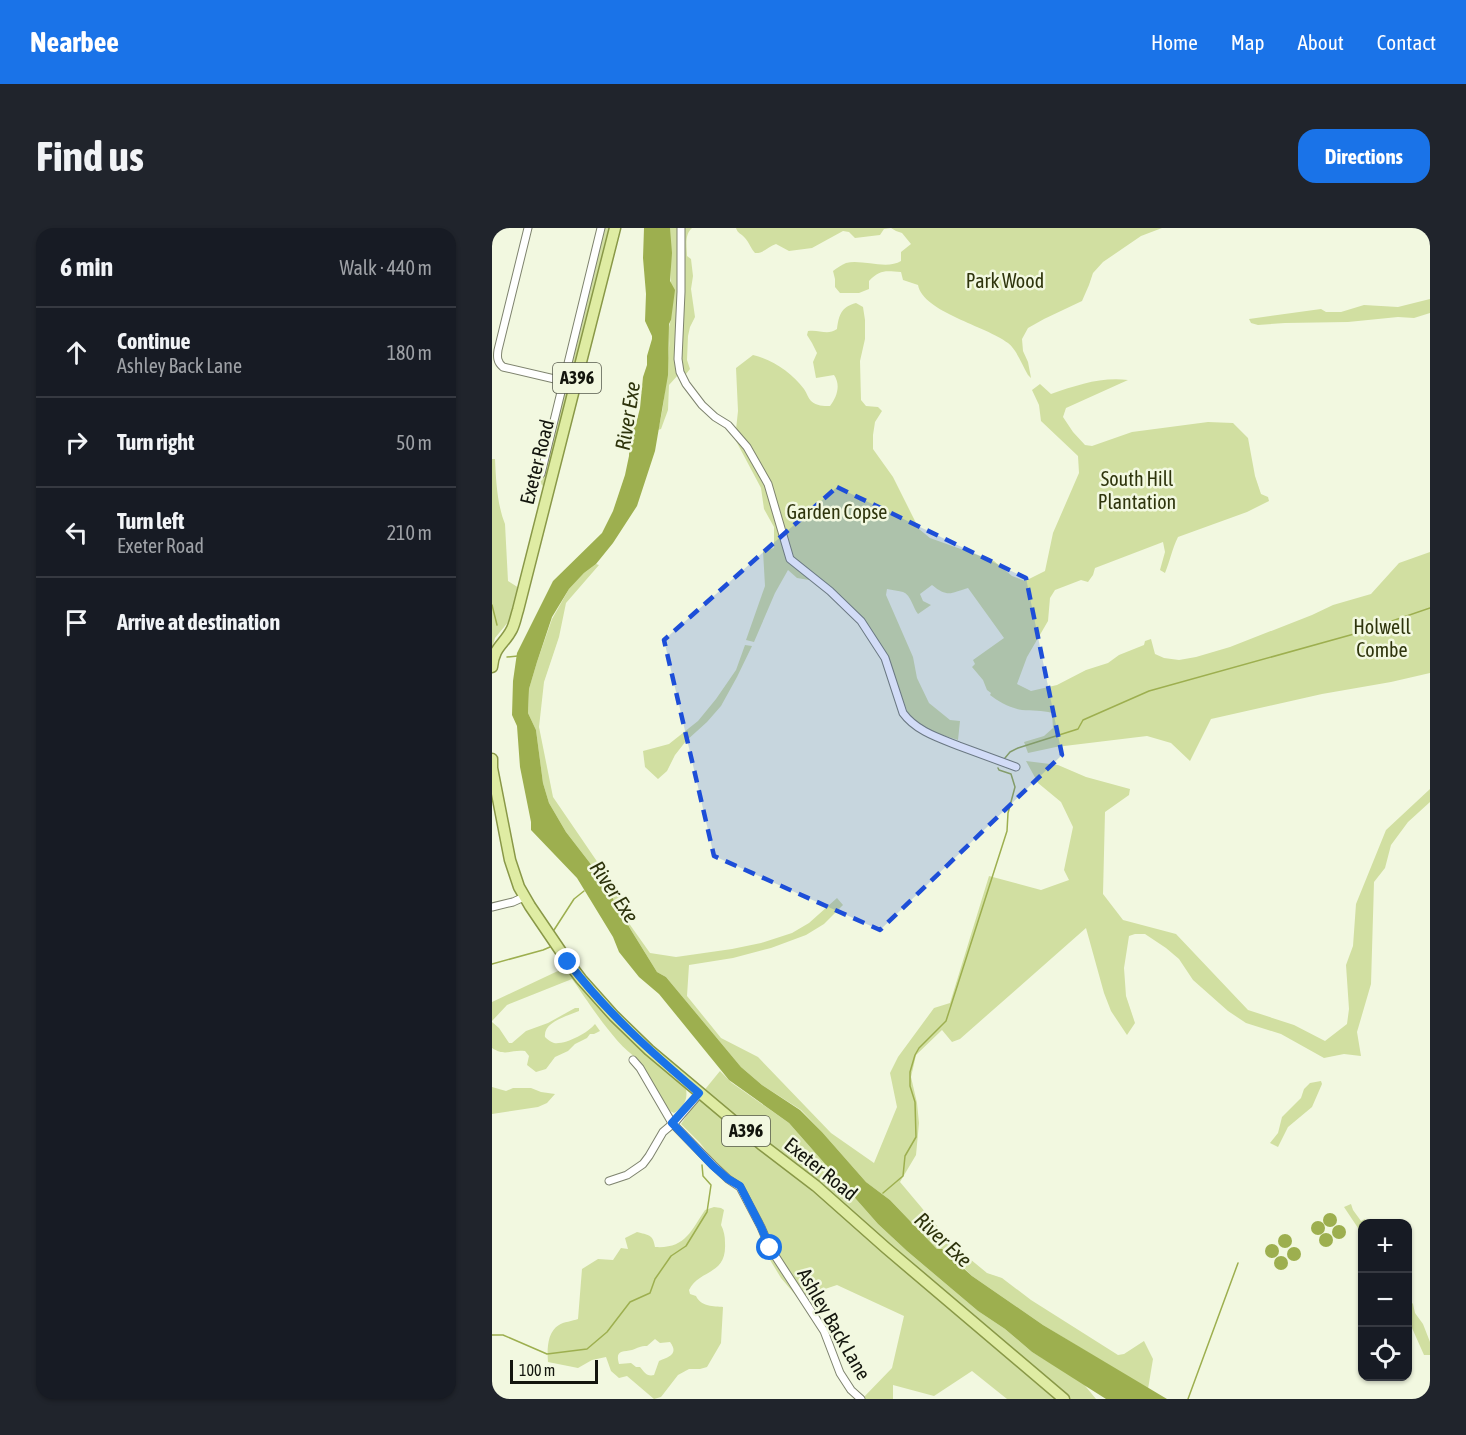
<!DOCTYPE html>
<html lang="en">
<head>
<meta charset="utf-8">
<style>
	:root { --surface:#171b24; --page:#20242c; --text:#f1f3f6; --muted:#9ea1a6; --line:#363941; --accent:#1a73e8 }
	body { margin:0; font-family:"Asap Condensed",sans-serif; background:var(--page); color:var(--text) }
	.controls { position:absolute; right:18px; bottom:18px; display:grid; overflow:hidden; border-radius:12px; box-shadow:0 2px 4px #0004 }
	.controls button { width:54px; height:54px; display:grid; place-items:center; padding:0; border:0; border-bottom:2px solid var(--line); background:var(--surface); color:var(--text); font:30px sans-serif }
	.scale { position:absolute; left:18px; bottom:15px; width:88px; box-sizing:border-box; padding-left:6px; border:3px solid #13150d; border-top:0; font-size:16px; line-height:21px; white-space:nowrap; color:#13150d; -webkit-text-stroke:4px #f2f8e0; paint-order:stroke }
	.stop { position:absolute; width:18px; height:18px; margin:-14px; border:4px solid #1a73e8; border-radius:50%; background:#fff }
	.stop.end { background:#1a73e8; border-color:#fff; box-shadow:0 2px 6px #0008 }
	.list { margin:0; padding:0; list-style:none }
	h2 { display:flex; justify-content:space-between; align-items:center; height:78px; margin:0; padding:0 24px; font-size:26px }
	h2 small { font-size:20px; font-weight:400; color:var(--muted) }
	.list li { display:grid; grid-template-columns:39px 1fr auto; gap:18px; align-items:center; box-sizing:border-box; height:90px; padding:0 24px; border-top:2px solid var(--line) }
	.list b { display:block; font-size:22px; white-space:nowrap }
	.list p { margin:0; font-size:20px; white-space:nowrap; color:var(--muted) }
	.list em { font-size:20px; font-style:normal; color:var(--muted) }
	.icon { flex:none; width:33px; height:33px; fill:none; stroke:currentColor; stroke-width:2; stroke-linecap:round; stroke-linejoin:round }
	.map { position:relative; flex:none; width:938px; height:1171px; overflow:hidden; border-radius:18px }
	header { display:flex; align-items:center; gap:36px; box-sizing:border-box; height:84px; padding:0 30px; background:var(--accent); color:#fff }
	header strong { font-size:28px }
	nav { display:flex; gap:33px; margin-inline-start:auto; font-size:21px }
	.intro { display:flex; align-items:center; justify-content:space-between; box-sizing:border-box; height:144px; padding:0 36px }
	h1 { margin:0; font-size:42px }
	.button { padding:15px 27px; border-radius:18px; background:var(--accent); color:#fff; font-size:21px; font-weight:700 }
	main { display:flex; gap:36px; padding:0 36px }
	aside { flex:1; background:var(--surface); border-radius:18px; box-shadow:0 2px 4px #0004 }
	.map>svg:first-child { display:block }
	.green { fill:#d1dfa1; fill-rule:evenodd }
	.water { fill:#9daf4f }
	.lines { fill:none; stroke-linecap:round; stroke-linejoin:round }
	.stream { stroke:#9daf4f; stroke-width:1.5 }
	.street-casing { stroke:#7e836e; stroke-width:9 }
	.primary-casing { stroke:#899847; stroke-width:13 }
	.street { stroke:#fff; stroke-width:7 }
	.primary { stroke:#dfeca3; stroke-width:10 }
	.route { stroke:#1a73e8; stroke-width:8 }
	.marked { fill:#1d4ed8; fill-opacity:0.2; stroke:#1d4ed8; stroke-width:4.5; stroke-dasharray:12 8; stroke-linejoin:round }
	.labels { text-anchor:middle; stroke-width:5; stroke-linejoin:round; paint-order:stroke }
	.shield { fill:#f2f8e0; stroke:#56594c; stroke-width:1.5 }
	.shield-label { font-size:18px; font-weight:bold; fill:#13150d }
	.park-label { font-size:20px; fill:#2e340c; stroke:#f2f8e0 }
	.street-label { font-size:20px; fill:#13150d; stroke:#f2f8e0 }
	.water-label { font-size:21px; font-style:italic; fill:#2d330b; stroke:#f2f8e0 }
</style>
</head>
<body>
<header>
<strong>Nearbee</strong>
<nav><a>Home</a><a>Map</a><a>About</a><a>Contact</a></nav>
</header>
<div class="intro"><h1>Find us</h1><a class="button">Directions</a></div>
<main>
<aside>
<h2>6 min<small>Walk · 440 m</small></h2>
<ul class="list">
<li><svg class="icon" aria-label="ahead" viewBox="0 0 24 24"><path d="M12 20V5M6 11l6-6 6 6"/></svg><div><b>Continue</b><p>Ashley Back Lane</p></div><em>180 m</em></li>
<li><svg class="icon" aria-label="right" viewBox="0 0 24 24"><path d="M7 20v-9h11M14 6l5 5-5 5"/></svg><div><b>Turn right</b></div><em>50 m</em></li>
<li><svg class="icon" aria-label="left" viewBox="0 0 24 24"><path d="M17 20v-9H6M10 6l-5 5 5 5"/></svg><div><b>Turn left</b><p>Exeter Road</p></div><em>210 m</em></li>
<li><svg class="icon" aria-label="arrive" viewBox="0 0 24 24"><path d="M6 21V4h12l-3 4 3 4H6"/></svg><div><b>Arrive at destination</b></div></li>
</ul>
</aside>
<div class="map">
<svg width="938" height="1171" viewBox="0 0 938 1171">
	<rect width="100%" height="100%" fill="#f2f8e0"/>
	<g class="green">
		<polygon points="111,0 119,0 82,148 78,150 76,148 80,133"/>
		<path d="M178,0H200C192,7 195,19 195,28L199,31L201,48L199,61L203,89L198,99L196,108L195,132L198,141L194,146L186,147L177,157L176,182L169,201L166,202C173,176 174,148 177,120C178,110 175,101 179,92Z"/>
		<path d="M244,0H399L392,1L388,7L363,10L357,4L351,3L320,20L297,23L284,16C277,18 271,26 263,25C259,21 257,14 253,10C249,5 246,6 244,0Z"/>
		<path d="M399,0H670L649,8L611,34L601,45L597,57L590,73L552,91L536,100L530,111L531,123L536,134L539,150L536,147C530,137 525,122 516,115C494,98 431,84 426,57L411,52L409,44C394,43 388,41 377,53V61L367,65H348L343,59V51L341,43C345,40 349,37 354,35C370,31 395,42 409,33V24L419,16L410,5L404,3Z"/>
		<polygon points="938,71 938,85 922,90 906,89 856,94 793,95 766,97 759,95 757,91 829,81 834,84 849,84 872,77 906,79"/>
		<path d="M364,75L371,79L373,92V111L368,133L369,172L374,178L386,179L390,183L383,194L381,207V221L401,249L427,301L438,310L502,333L520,348L533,353L553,343L561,305L587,245L586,228L549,193L547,177L540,162L548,156L559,166C586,157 608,149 636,152L574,180L571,189L581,204L593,217L600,218L640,204L716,194L741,195L756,210L763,248L769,266L776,269L777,273L755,284L686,309C680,321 678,333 673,345L668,342L673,324L671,314L603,340L601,347L596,354L589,352L563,362L558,370L556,393L535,429L525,456L539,463L565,457L594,442L616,435L627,427L652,417L653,413L659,411L663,426L672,430L687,432L704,429L738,419L820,387L841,377L879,366L907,335L938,324V445L899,454L830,466L719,491L698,533L679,515L655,508L564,519L536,525L532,514L552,508L561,500L560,485C550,482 540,483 530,482C518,480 507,474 498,467L499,465L495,462L491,452L480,439L483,436L481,432L512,410L476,360C459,365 456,370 440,357L428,366L431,373L439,377L426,386C421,380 419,367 411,364C407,363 400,362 395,361L394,367L421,429L425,450L437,475L458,492L468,493L466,512L441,504L426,495L417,488L395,428L374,395L323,346L317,352L305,350L296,342L283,365L262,414L254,412L273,358L271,323L282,320V299L272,281L269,260L243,211L246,183L244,140L261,127C281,132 300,145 312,161C315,165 316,170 319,173C325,178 331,178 338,178C345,169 349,157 342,147L324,150L321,134L325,125L320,115L315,107L316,103C327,101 335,108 345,101C347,87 349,79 364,75Z"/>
		<polygon points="76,158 79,163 53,260 45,252 74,159"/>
		<path d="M0,231H3C4,252 5,276 13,296L16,353L27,360L21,388L3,410L0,421Z"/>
		<polygon points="104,336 107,337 74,375 67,409 52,454 47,499 61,569 130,670 136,694 158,725 184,729 240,721 269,715 300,705 317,695 345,670 351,677 332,696 314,707 279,720 241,730 197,737 195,768 229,810 266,829 339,905 382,935 405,879 398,845 406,829 442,780 458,775 497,648 549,662 577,652 572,642 581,599 569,574 546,555 534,533 566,537 594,549 638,561 637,567 613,584 611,666 631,692 684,706 756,782 802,797 833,813 855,796 857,781 854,737 861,718 864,676 894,602 938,561 938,574 916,594 899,617 893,640 882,654 879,756 865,804 869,828 852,826 832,830 789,806 754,795 736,783 701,752 687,731 674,720 653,706 643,706 637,708 632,740 634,768 643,795 635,807 619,783 612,765 594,700 468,811 460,814 450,802 424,827 419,849 425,875 427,895 424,927 408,954 461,1017 495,1045 510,1050 539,1072 626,1127 632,1126 652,1113 661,1131 656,1161 551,1097 480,1048 470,1038 445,1021 398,972 374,954 330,904 309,882 270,857 249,839 174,749 165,744 139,702 108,648 74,604 57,575 51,555 44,502 36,485 37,461 45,434 60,391 77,361 92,345"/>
		<polygon points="253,417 260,418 245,449 229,478 215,494 194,513 183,527 175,543 166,551 153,539 151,523 177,516 206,493 224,471 244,442"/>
		<path d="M68,742L77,743L129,803L194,861C196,873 191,879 182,885L178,883L145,830C124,818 95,772 80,751L15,777L0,793V774Z"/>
		<path d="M83,780H87V783C75,788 51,794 53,809C55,811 59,814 62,815C73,817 96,805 103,796L108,803L102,806H98L95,810L83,816L76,823L63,829L54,841L44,844L35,837L37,828L33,823C19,821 14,829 0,820V794L7,800L17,815H20L34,803L56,795Z"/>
		<polygon points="228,843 240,855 297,895 386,996 415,1023 486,1083 513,1101 540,1124 590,1154 604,1171 515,1171 480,1143 442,1168 401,1157 401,1171 370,1171 400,1140 412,1088 345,1057 306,1070 289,1050 272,1022 277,1020 248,959 236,951 208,915 189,896 210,865"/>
		<polygon points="829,853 830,856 820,879 796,899 786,919 778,915 786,905 790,889 809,870 812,861 818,855"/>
		<polygon points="0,859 14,863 21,860 39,860 49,864 63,866 55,875 46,879 0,886"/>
		<polygon points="859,976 861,982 869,993 873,991 874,995 870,996 870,1006 852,979"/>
		<path d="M222,979L229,980L232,982L229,997C232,1003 233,1008 233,1015C235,1048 207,1041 197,1062L198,1066L204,1068C209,1079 222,1078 231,1079L229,1115L215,1139L208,1141H197L186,1147L169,1169L162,1171L135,1148L127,1150L119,1143L114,1129L100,1132L86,1140L56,1134C55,1122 55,1104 67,1097C71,1094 81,1093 86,1091L90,1041L106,1031L121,1032L129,1020L136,1021L133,1010L145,1004C156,1007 161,1006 163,1019C193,1021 199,1003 213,982ZM163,1111L168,1115L178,1114C187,1126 177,1129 167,1133L162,1147C155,1149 152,1144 148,1139H144L139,1135L127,1136C123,1122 130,1124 140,1122C146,1120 148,1118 155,1118Z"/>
		<polygon points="916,1070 921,1076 923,1085 931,1096 938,1114 938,1127 932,1127 916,1091"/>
	</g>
	<g class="water">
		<polygon points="152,0 178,0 180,25 178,53 183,62 179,92 177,96 176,147 163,223 145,278 121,315 104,336 92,345 77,361 60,389 45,434 37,461 36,485 44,502 51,555 57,575 74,604 108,648 139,702 165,744 174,749 249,839 270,857 308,882 330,904 374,954 398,972 445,1021 450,1021 480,1048 551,1097 675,1171 614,1171 540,1124 513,1101 486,1083 415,1023 386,996 297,895 237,852 167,766 147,749 127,724 121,709 85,650 39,602 39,594 28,539 25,498 20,487 21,453 25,425 61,353 110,305 121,283 133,247 137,228 138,207 144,196 148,180 151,149 155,137 155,128 160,111 160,108 153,93 154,66 151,30"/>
		<circle cx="838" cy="992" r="7"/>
		<circle cx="826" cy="1000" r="7"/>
		<circle cx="847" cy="1004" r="7"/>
		<circle cx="834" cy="1012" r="7"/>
		<circle cx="793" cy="1013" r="7"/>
		<circle cx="780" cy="1023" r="7"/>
		<circle cx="802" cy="1026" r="7"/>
		<circle cx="789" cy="1035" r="7"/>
	</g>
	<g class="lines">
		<g class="stream">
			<polyline points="0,377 5,397"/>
			<polyline points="15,429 26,428"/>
			<polyline points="513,530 518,524 526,520 586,501 591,492 657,463 862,406 938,380"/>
			<polyline points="62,702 82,671 92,663"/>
			<polyline points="0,736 51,722 58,719"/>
			<polyline points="391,965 411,948 413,928 424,909 423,874 418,858 418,844 423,827 427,820 454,793 515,603 516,585 523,559 519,546 507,542 506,540"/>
			<polyline points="0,1107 11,1107 55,1126 95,1121 115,1104 138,1074 158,1065 163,1051 179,1028 194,1018 215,984 219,957 211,948 210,937"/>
			<polyline points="696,1171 746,1035"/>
		</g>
		<defs>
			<g id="street">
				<path d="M36,0L6,122C5,129 5,134 11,139L84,156"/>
				<path d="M189,0V64L186,131L188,144L194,156L210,177L223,189L236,197L255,219L276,256L298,331L338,363L369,393L393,430L411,485C424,503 447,510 467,518C486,525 505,532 524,539"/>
				<polyline points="49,246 109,0"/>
				<polyline points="0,679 21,674 32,669"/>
				<polyline points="141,832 148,840 180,895 221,937 236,951 248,959 269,999 278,1020 332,1103 348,1145 359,1162 369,1171"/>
				<polyline points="117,953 135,947 151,936 157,928 171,904 184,893 208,865"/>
			</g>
			<g id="primary">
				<path d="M0,439C2,418 12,417 20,401C23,395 24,388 26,382L123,0"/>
				<polyline points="0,531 0,540 18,632 27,659 38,678 76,734 89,751 122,788 157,822 269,916 324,958 394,1020 572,1171"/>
			</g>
		</defs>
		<use href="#street" class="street-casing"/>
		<use href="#primary" class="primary-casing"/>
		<use href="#street" class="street"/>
		<use href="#primary" class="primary"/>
	</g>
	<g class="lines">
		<path class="route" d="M76,734C115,785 159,824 207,865L180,895L221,938L236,951L248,958L269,999L278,1020"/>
	</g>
	<path class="marked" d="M345,259L534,350L570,527L388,702L222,628L172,412Z"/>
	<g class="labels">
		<g class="shield">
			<rect x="61" y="135" width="48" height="30" rx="4.5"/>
			<rect x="230" y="888" width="48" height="30" rx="4.5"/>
		</g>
		<g class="shield-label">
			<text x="85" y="156">A396</text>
			<text x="254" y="909">A396</text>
		</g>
		<g class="park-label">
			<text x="513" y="60">Park Wood</text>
			<text x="645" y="258">South Hill<tspan x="645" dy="23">Plantation</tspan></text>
			<text x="345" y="291">Garden Copse</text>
			<text x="890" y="406">Holwell<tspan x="890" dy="23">Combe</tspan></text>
		</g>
		<g class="street-label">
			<text transform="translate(45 234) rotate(-76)" y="7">Exeter Road</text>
			<text transform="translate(329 941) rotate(39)" y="7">Exeter Road</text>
			<text transform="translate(342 1096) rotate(60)" y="7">Ashley Back Lane</text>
		</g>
		<g class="water-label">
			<text transform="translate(136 188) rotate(-81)" y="7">River Exe</text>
			<text transform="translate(122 664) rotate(56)" y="7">River Exe</text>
			<text transform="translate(451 1012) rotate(43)" y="7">River Exe</text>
		</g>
	</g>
</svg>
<div class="controls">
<button>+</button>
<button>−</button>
<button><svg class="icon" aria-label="locate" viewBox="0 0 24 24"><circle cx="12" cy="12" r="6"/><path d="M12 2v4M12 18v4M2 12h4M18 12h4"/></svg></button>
</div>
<div class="scale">100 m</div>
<div class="stop" style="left:278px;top:1020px"></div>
<div class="stop end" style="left:76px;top:734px"></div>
</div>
</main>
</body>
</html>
